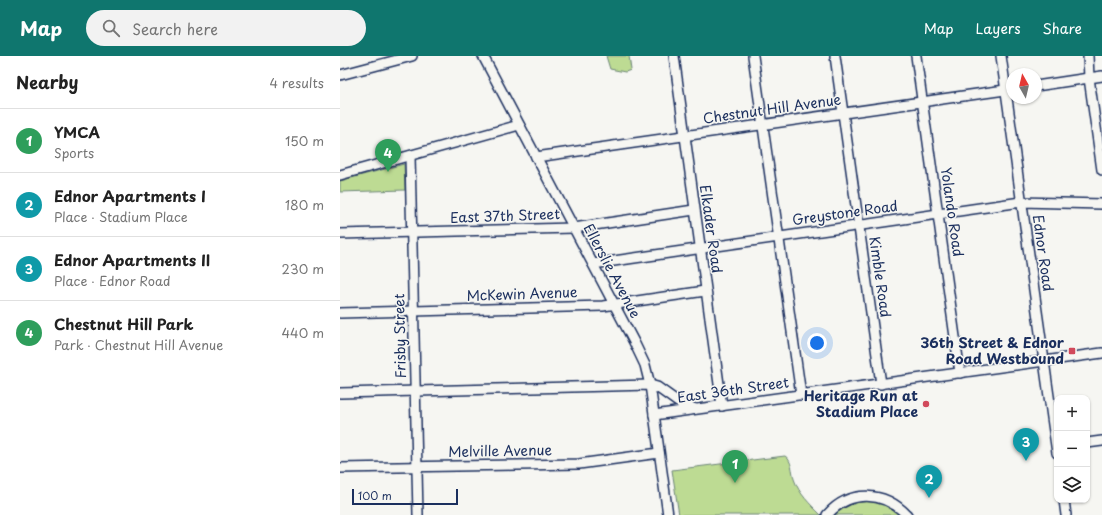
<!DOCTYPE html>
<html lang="en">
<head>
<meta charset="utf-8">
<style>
	:root { --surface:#fff; --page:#f2f2f2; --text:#222; --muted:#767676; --line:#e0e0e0; --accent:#0f766e }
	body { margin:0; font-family:"Playpen Sans",sans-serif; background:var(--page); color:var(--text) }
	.controls { position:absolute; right:12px; bottom:12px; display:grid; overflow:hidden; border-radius:8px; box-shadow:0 1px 3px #0004 }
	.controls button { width:36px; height:36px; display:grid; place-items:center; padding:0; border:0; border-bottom:1px solid var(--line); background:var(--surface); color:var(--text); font:20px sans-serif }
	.compass { position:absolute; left:666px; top:12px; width:36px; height:36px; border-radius:50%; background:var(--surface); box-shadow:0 1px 3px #0004; rotate:352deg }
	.scale { position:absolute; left:12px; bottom:10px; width:106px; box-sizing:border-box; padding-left:4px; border:2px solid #1b2f5e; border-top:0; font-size:11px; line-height:14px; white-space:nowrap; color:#1b2f5e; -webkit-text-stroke:3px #f6f6f2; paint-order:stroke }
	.you { position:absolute; left:477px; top:287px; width:14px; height:14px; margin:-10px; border:3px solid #fff; border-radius:50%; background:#1a73e8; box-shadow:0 0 0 6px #1a73e833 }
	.badge { display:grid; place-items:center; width:26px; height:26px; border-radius:50%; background:var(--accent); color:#fff; font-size:13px; font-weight:700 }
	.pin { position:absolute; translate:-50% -33px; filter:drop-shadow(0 1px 2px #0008) }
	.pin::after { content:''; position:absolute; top:21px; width:14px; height:12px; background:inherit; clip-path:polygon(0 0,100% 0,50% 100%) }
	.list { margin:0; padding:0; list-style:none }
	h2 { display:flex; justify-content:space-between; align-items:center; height:52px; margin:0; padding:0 16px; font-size:17px }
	h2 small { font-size:13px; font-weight:400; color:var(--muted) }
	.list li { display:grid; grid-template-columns:26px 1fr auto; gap:12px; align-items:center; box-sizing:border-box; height:64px; padding:0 16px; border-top:1px solid var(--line) }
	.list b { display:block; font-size:15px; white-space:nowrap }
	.list p { margin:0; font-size:13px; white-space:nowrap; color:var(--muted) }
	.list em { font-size:13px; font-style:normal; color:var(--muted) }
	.icon { flex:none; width:22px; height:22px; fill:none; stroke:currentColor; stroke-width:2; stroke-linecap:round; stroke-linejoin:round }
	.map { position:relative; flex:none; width:762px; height:459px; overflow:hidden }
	header { display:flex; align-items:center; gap:24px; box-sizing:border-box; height:56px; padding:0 20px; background:var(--accent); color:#fff }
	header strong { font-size:19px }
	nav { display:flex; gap:22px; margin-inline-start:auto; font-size:14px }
	.search { width:280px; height:36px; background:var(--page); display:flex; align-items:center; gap:10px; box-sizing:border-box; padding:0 14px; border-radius:22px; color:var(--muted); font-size:15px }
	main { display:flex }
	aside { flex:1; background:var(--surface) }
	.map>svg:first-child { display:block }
	.green { fill:#bddb93; stroke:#6c8578 }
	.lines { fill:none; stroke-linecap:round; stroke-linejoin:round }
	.minor-casing { stroke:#1b2f5e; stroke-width:12 }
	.minor { stroke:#f6f6f2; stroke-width:9 }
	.poi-dot { fill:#d1495b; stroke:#f6f6f2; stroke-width:1.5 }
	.labels { text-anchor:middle; stroke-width:3; stroke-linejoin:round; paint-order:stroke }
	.street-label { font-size:14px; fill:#1b2f5e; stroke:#f6f6f2 }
	.poi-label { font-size:14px; font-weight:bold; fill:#1b2f5e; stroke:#f6f6f2; text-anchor:end }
</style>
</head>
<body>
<header>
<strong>Map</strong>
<div class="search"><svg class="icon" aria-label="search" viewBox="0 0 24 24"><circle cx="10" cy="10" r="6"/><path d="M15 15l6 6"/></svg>Search here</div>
<nav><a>Map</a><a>Layers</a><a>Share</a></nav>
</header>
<main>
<aside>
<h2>Nearby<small>4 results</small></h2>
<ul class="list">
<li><span class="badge" style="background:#2e9e5b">1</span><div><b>YMCA</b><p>Sports</p></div><em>150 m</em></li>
<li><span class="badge" style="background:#0f9aa8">2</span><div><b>Ednor Apartments I</b><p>Place · Stadium Place</p></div><em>180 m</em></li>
<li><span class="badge" style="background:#0f9aa8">3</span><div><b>Ednor Apartments II</b><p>Place · Ednor Road</p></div><em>230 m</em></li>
<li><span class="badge" style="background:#2e9e5b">4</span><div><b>Chestnut Hill Park</b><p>Park · Chestnut Hill Avenue</p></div><em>440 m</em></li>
</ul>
</aside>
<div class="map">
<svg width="762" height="459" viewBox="0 0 762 459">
	<rect width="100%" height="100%" fill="#f6f6f2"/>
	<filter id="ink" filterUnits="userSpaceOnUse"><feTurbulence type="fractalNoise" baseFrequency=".025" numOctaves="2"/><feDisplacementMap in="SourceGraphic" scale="8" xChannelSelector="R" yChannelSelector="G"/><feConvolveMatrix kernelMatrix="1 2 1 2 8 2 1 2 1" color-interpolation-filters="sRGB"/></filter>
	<g filter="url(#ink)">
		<g class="green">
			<polygon points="266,0 289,0 291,14 285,16 270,13"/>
			<polygon points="64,108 65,134 0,136 0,125"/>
			<path d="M445,400C452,404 452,416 454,423C459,438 470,448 481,459H339L332,414Z"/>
			<path d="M519,444C537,445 548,448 561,459H493L504,450Z"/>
		</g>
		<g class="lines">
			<defs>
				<g id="minor">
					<polyline points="143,0 294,286 305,309 310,329 328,459"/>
					<polyline points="334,0 382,350"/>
					<polyline points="413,0 461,339"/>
					<polyline points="495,0 541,328"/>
					<polyline points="576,0 620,317"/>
					<polyline points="661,0 717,397"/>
					<polyline points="748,0 749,22 762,114"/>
					<polyline points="0,19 72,0"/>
					<polyline points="696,30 762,20"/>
					<polyline points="70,100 78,459"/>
					<polyline points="196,101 672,33"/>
					<polyline points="0,119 179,69"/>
					<polyline points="0,178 234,172 354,154"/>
					<polyline points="253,208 681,146 762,148"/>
					<polyline points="0,257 263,250 365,235"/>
					<polyline points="0,337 310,329 317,331 338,346 355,353"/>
					<polyline points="314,359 762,297"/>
					<polyline points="747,387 762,385"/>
					<polyline points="0,412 239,408 319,397"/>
					<polyline points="724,444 726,459"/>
					<path d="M487,459C510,433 544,435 567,459"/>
				</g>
			</defs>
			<use href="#minor" class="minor-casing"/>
			<use href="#minor" class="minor"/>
		</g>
	</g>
	<g class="poi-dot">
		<rect x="728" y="291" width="8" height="8" rx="2"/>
		<circle cx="586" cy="348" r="4"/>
	</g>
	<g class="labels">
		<g class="street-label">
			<text transform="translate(432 53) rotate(-8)" y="5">Chestnut Hill Avenue</text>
			<text transform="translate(612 156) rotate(82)" y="5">Yolando Road</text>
			<text transform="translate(505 157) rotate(-8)" y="5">Greystone Road</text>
			<text transform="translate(165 160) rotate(-2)" y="5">East 37th Street</text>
			<text transform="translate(371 173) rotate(82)" y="5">Elkader Road</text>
			<text transform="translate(703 197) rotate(82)" y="5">Ednor Road</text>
			<text transform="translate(272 215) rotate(62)" y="5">Ellerslie Avenue</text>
			<text transform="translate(540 221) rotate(82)" y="5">Kimble Road</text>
			<text transform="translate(182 238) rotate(-2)" y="5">McKewin Avenue</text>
			<text transform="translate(60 280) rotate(-91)" y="5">Frisby Street</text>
			<text transform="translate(393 334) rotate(-8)" y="5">East 36th Street</text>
			<text transform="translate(160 395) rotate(-1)" y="5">Melville Avenue</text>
		</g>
		<g class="poi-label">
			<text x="724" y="292">36th Street &amp; Ednor<tspan x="724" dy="16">Road Westbound</tspan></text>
			<text x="578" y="345">Heritage Run at<tspan x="578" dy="16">Stadium Place</tspan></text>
		</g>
	</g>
</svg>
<div class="controls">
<button>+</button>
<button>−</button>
<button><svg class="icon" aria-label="layers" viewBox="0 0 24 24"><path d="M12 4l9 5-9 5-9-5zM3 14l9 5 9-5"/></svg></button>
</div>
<svg class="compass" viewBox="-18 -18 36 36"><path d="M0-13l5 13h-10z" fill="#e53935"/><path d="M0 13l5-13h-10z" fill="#767676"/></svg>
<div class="scale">100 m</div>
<div class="you"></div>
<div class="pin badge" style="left:395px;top:427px;background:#2e9e5b">1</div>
<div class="pin badge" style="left:589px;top:442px;background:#0f9aa8">2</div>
<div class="pin badge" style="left:686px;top:405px;background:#0f9aa8">3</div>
<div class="pin badge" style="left:48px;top:116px;background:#2e9e5b">4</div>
</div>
</main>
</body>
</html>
